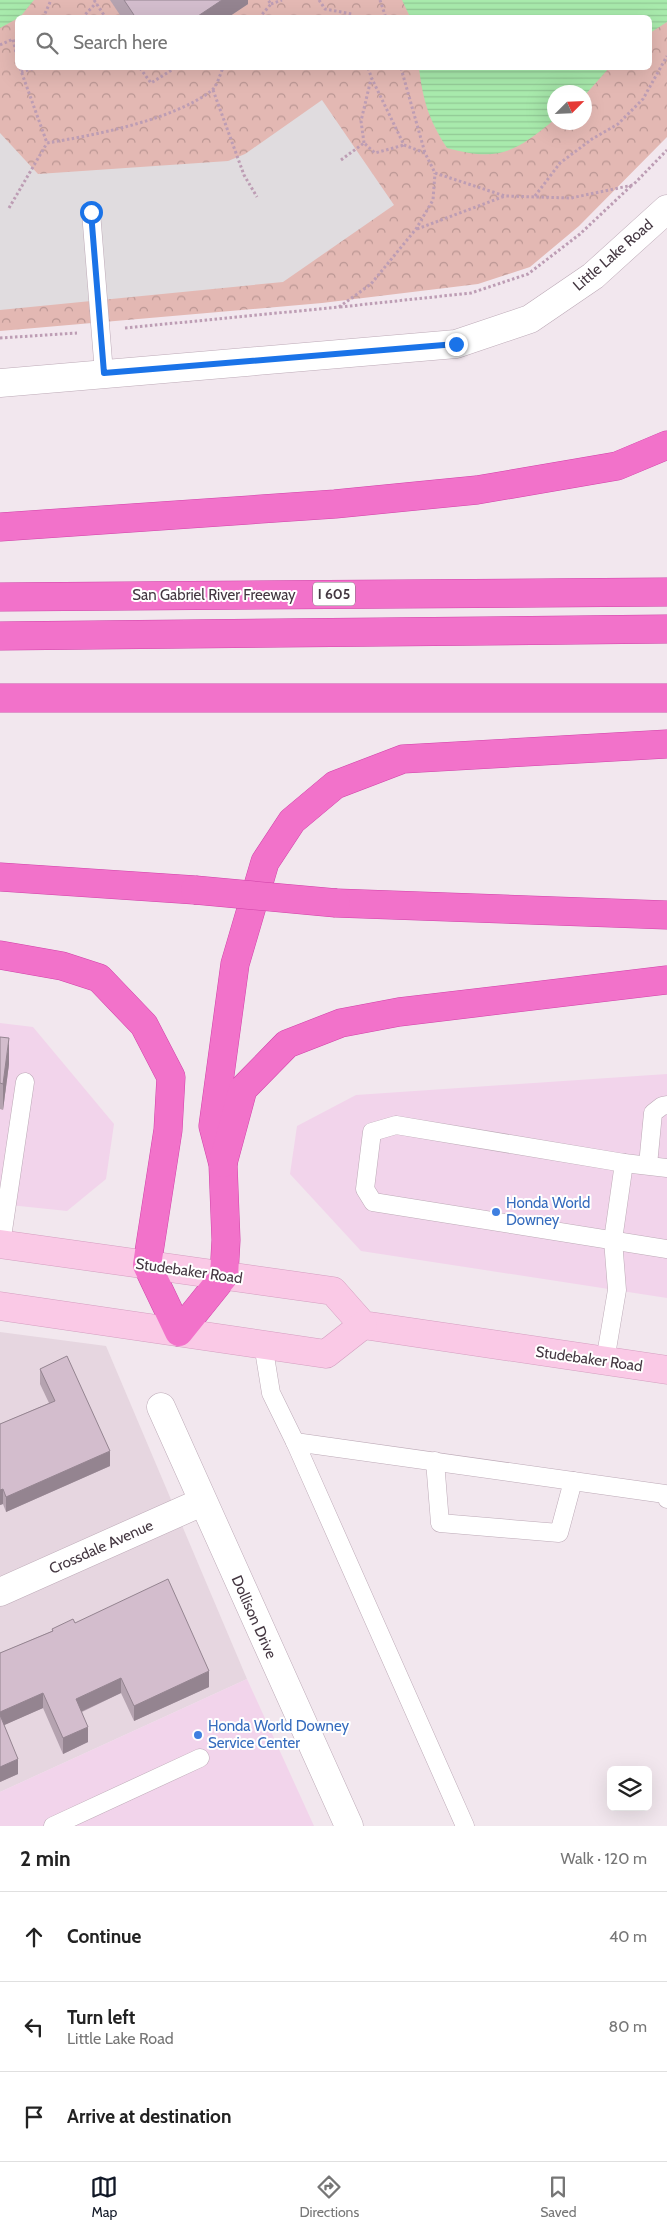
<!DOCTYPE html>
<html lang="en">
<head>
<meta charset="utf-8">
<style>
	:root { --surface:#fff; --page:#f6f6f6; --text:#222; --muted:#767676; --line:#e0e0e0; --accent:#111827 }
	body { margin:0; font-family:Cabin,sans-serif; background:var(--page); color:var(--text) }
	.controls { position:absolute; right:15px; bottom:15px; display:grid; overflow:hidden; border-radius:8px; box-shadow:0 5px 20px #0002 }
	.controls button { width:45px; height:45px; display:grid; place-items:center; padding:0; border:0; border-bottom:1px solid var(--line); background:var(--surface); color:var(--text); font:25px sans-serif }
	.compass { position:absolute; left:547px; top:85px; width:45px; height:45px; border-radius:50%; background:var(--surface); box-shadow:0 5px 20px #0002; rotate:66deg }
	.stop { position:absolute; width:15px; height:15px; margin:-11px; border:4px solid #1a73e8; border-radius:50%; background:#fff }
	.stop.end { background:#1a73e8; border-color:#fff; box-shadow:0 1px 5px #0008 }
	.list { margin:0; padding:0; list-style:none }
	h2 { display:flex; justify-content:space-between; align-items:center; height:65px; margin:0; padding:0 20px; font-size:21px }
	h2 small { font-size:16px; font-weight:400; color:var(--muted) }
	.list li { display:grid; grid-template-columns:32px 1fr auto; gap:15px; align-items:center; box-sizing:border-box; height:90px; padding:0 20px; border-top:1px solid var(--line) }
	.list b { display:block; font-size:19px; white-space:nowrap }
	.list p { margin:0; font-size:16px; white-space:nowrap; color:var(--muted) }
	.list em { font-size:16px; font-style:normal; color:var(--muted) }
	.icon { flex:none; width:28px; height:28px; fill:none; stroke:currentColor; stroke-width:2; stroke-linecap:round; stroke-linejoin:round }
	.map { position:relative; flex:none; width:667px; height:1826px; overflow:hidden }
	.search { position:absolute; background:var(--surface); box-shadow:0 5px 20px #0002; left:15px; right:15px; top:15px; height:55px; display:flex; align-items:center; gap:12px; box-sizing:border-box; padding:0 18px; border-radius:8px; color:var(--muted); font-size:19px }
	.sheet { height:335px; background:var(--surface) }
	nav { display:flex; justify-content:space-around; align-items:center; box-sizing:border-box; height:70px; border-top:1px solid var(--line); background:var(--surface); font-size:14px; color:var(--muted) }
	nav a { display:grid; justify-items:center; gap:2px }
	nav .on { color:var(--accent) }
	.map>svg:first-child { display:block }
	.residential { fill:#e6d6e0 }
	.commercial { fill:#f2d4eb }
	.park { fill:url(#park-crowns); fill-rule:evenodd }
	.parking { fill:#e0dcdf }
	.water { fill:url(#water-rules) }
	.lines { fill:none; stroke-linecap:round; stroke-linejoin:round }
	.lane-casing { stroke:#bdaab7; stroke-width:19 }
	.street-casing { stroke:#bdaab7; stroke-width:29 }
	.secondary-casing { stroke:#d49fc0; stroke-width:29 }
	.highway-casing { stroke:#d043a8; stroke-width:29 }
	.path { stroke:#bd9db4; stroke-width:3; stroke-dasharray:2.5 2.5; stroke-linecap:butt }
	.lane { stroke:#fff; stroke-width:18 }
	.street { stroke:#fff; stroke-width:28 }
	.secondary { stroke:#fac9e6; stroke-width:28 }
	.highway { stroke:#f272ca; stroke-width:28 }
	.highway-bridge-casing { stroke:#d043a8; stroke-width:29; stroke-linecap:butt }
	.highway-bridge { stroke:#f272ca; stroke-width:28 }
	.wall { fill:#b5a3b0 }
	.shaded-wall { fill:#948490 }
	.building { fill:#d3bdcd; stroke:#948490 }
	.route { stroke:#1a73e8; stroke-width:6 }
	.shop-dot { fill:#3f7fe0; stroke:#fff; stroke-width:2 }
	.labels { text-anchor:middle; stroke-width:4; stroke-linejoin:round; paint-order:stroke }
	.shield { fill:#fff; stroke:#7c737a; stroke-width:1 }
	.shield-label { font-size:14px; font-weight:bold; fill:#443741 }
	.street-label { font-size:15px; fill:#443741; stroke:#fff }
	.shop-label { font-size:15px; fill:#366cbe; stroke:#fff; text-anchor:start }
</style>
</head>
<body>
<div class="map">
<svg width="667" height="1826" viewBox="0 0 667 1826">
	<defs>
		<pattern id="park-crowns" width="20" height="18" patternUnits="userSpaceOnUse" patternTransform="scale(1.25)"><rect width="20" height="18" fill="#e3b8b3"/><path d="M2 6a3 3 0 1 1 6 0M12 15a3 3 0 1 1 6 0" fill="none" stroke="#ba9693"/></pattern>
		<pattern id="water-rules" width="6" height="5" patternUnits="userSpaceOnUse" patternTransform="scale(1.25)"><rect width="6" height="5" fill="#a8eaac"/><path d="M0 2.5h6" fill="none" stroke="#92c995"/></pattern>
	</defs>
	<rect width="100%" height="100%" fill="#f2e7ee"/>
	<polygon class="residential" points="0,1332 106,1346 247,1679 0,1792"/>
	<g class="commercial">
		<polygon points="0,1023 33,1027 114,1124 106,1179 67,1211 0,1204"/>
		<polygon points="667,1074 667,1298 361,1251 290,1174 297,1126 356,1095"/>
		<polygon points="247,1679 314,1826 0,1826 0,1792"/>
	</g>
	<path class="park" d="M0,0H667V137L579,226L530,267L478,284L322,303L0,331ZM18,18H650V68H18ZM554,92H584V122H554Z"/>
	<polygon class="parking" points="322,100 394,205 283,282 0,310 0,133 38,174 228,161 245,154"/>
	<g class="water">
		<polygon points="0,0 34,0 20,17 0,28"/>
		<polygon points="402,0 667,0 667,22 650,33 650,18 410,17"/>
		<path d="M419,68H609L585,95L584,92H554V120C514,153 498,162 447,148C429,120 423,101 419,68Z"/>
	</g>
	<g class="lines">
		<defs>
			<g id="lane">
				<polyline points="91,212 104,373"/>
				<polyline points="648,1165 653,1113 662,1106 667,1105"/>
				<polyline points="667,1168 624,1163 396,1125 372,1132 365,1189 373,1202 667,1249"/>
				<polyline points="1,1244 25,1082"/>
				<polyline points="263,1344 271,1393 295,1442"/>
				<polyline points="605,1361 617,1290 613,1240 624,1163"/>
				<polyline points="435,1461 440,1523 559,1533 573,1481"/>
				<polyline points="53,1826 200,1758"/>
				<polyline points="465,1826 295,1442 665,1494 667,1499"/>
			</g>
			<g id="street">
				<polyline points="0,383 456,344 530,319 593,276 667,209"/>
				<polyline points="161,1407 349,1826"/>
				<polyline points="0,1592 202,1502"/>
			</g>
			<g id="secondary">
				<polyline points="0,1244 333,1291 363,1325 667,1370"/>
				<polyline points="0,1306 326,1354 363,1325"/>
			</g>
			<g id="highway">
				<polyline points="0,527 335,504 477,490 617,466 667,445"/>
				<polyline points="0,597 667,592"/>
				<polyline points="0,636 667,629"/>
				<polyline points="0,698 667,698"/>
				<polyline points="0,877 195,890"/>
				<polyline points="336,903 667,915"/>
				<polyline points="0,955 62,966 99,978 144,1025 171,1077 168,1130 147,1265 179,1332 224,1276 226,1240 223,1164 213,1126 235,964 265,862 292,821 335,785 403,759 667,744"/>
				<polyline points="223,1163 243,1089 287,1044 341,1023 399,1012 667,980"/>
			</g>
		</defs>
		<use href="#lane" class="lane-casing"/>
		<use href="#street" class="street-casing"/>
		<use href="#secondary" class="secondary-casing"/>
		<use href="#highway" class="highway-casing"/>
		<g class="path">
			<polyline points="94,0 106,18"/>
			<polyline points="319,0 325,9 352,14 353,18"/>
			<polyline points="380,0 386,18"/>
			<polyline points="271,4 282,0"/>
			<polyline points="43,18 51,0"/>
			<polyline points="82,18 96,3"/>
			<polyline points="259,18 271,4 268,0"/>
			<polyline points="0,45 13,39 18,62"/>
			<path d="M20,68L47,143C95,135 173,120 211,91C217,87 220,74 223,68"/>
			<polyline points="140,68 151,83 175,68"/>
			<polyline points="368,68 372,79 404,145 425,153 435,173 505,196 571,198 633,185 667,150"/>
			<polyline points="401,68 425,153"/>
			<polyline points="21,72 35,68"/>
			<polyline points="213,90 244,175 257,197"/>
			<polyline points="364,143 361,121 371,79"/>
			<polyline points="341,160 364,143 375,153 404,145"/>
			<polyline points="535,196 560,163 592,139 618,124 643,99 667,56"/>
			<polyline points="9,208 47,143"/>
			<polyline points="417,229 505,196"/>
			<polyline points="340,307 471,293 528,274 580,234 632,185"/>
			<polyline points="125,328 339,307 371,284 416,229 433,200 435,173"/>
			<polyline points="0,338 77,333"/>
		</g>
		<use href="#lane" class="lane"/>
		<use href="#street" class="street"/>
		<use href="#secondary" class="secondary"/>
		<use href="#highway" class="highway"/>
		<defs>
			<polyline id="highway-bridge" points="195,890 336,903"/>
		</defs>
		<use href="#highway-bridge" class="highway-bridge-casing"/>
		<use href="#highway-bridge" class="highway-bridge"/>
	</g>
	<g class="wall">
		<polygon points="110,0 248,0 248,4 227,18 122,18"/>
		<polygon points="0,1037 9,1064 3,1110 0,1109"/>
		<polygon points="40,1369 110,1466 6,1512 3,1504 0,1505 0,1424 49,1403 40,1384"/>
		<polygon points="75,1623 209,1687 134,1721 121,1693 82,1712 88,1742 63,1754 43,1708 4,1725 18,1774 0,1782 0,1653 52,1631 52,1629"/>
	</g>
	<g class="shaded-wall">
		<polygon points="222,0 248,0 248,4 227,18 195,18"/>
		<polygon points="9,1038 9,1064 3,1110 3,1084"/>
		<polygon points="110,1451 110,1466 6,1512 6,1497"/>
		<polygon points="3,1489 3,1504 0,1505 0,1490"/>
		<polygon points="209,1671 209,1687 134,1721 134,1706"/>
		<polygon points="121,1678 121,1693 76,1714 76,1699"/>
		<polygon points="43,1693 43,1708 0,1727 0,1712"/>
		<polygon points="88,1727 88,1742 63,1754 63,1738"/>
		<polygon points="18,1759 18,1774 0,1782 0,1767"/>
	</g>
	<g class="building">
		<polygon points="124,0 222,0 195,18 136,18"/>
		<polygon points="0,1037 9,1038 3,1084 0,1083"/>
		<polygon points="67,1356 110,1451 6,1497 3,1489 0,1490 0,1424 55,1401 40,1369"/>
		<polygon points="168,1579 209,1671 134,1706 121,1678 76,1699 88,1727 63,1738 43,1693 0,1712 0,1653 53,1631 52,1629 73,1619 75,1623"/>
		<polygon points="0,1715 18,1759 0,1767"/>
	</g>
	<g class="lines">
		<polyline class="route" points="91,212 104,373 456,344"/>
	</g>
	<g class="shop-dot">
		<circle cx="496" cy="1212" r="5"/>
		<circle cx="198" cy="1735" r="5"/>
	</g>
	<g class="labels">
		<rect class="shield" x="313" y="582.5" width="42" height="23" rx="4"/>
		<g class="shield-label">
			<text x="334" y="599">I 605</text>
		</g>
		<g class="street-label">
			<text transform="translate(613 255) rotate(-41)" y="5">Little Lake Road</text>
			<text x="214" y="600">San Gabriel River Freeway</text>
			<text transform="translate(189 1271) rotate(8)" y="5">Studebaker Road</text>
			<text transform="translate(589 1359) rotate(8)" y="5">Studebaker Road</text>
			<text transform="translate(101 1547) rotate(-24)" y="5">Crossdale Avenue</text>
			<text transform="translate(254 1617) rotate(66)" y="5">Dollison Drive</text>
		</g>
		<g class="shop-label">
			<text x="506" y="1208">Honda World<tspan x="506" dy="17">Downey</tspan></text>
			<text x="208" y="1731">Honda World Downey<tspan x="208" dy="17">Service Center</tspan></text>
		</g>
	</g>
</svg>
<div class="controls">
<button><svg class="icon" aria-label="layers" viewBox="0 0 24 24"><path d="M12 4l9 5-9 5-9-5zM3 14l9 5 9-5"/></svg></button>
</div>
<svg class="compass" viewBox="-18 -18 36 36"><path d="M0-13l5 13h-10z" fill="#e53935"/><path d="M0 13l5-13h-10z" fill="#767676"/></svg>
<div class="stop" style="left:91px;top:212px"></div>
<div class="stop end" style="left:456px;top:344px"></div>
<div class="search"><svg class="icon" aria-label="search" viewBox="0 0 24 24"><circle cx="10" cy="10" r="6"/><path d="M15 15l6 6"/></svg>Search here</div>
</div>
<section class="sheet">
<h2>2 min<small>Walk · 120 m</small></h2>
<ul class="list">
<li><svg class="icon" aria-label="ahead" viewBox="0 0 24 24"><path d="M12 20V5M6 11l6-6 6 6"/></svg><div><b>Continue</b></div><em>40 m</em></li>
<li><svg class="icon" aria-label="left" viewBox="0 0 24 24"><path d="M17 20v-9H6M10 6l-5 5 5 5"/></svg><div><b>Turn left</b><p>Little Lake Road</p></div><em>80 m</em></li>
<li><svg class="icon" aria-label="arrive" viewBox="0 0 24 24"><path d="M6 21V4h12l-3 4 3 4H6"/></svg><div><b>Arrive at destination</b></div></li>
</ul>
</section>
<nav>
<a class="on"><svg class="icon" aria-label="map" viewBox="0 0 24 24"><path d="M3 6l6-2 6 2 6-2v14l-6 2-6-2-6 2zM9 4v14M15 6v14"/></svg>Map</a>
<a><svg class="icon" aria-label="directions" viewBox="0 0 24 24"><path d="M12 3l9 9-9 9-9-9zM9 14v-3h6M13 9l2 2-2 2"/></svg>Directions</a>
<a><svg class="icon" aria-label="saved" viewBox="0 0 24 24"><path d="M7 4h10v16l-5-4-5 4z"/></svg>Saved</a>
</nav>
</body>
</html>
